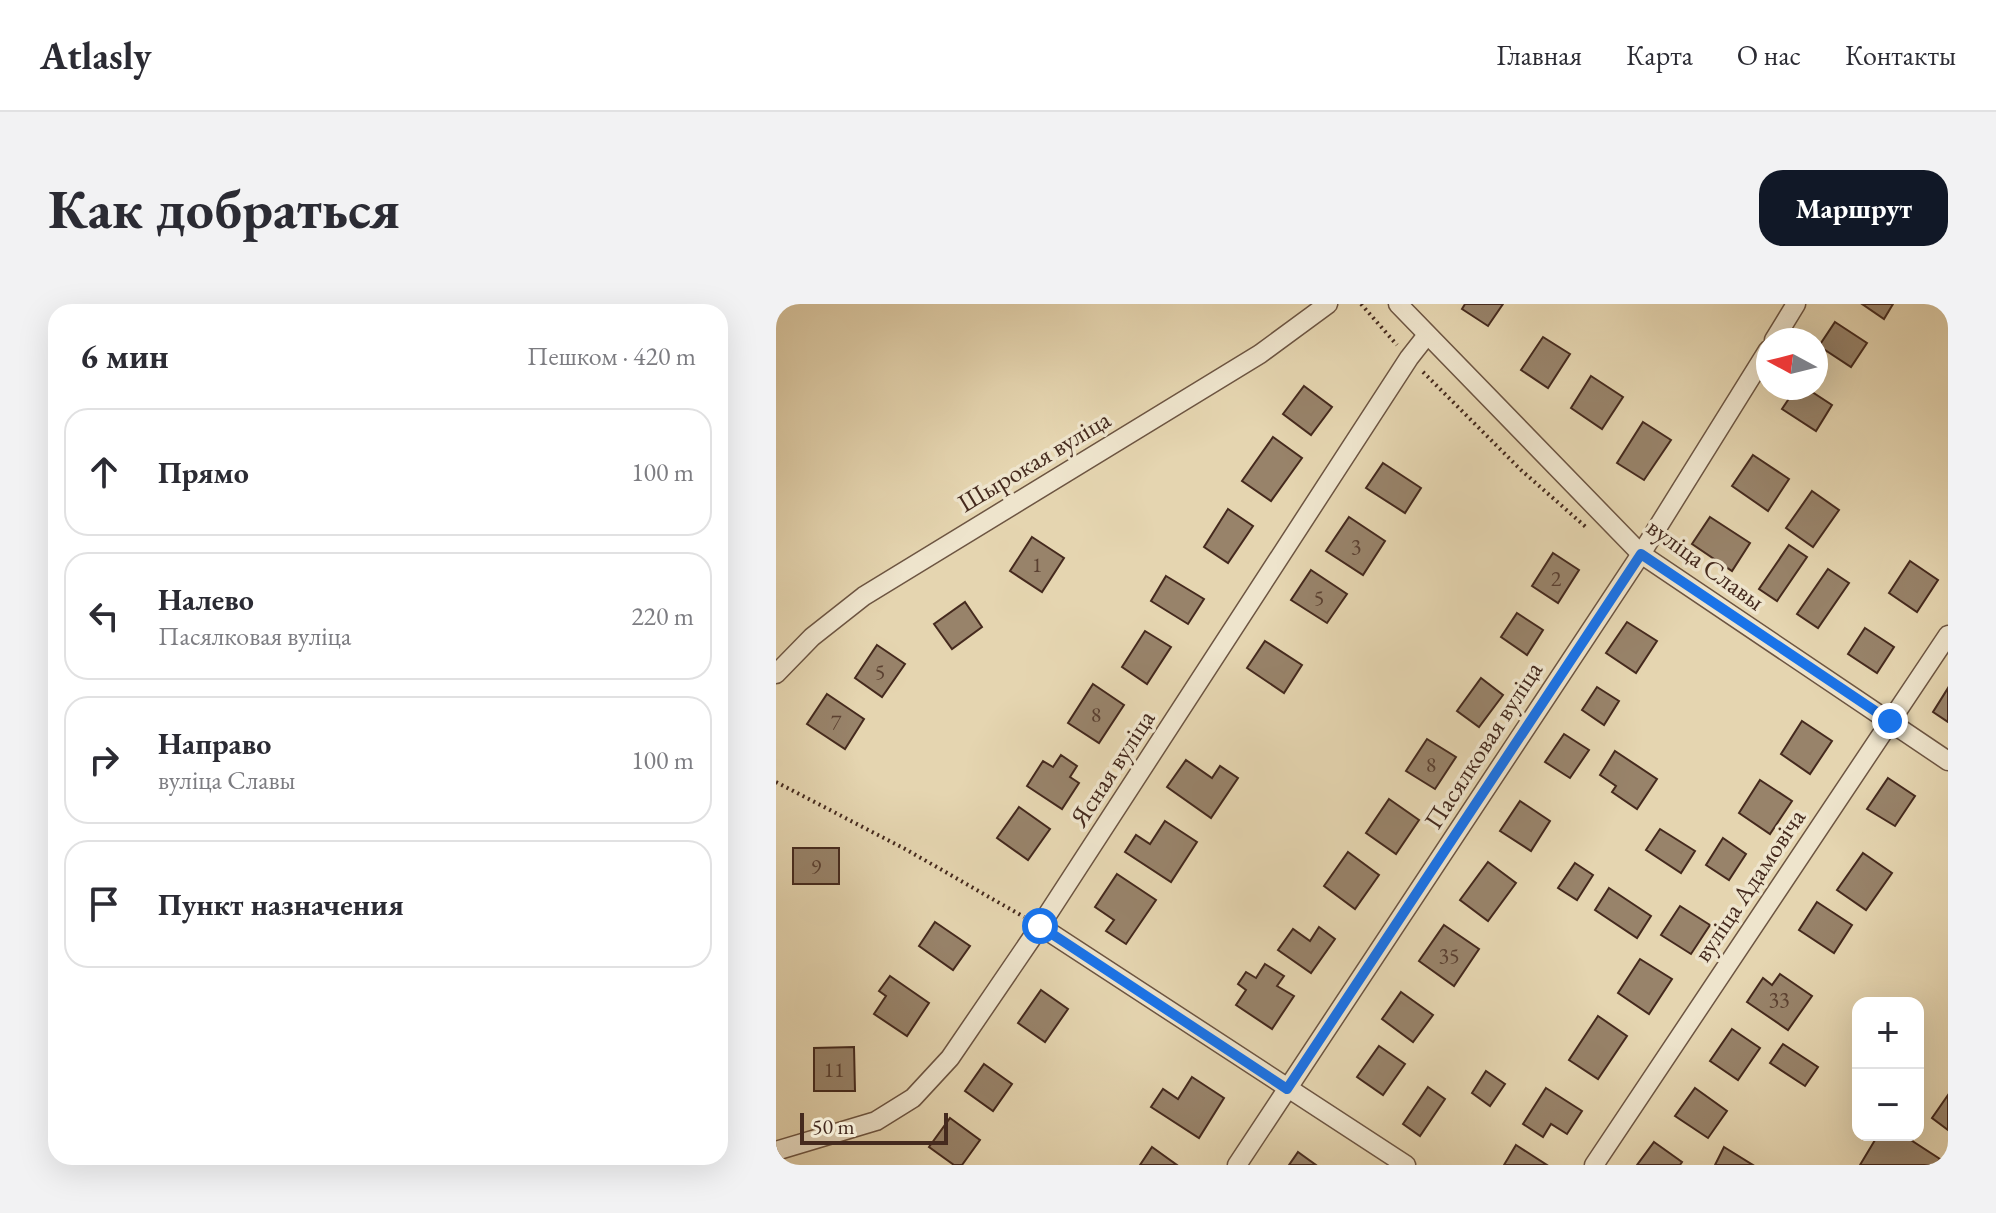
<!DOCTYPE html>
<html lang="ru">
<head>
<meta charset="utf-8">
<style>
	:root { --surface:#fff; --page:#f2f2f3; --text:#2b2b33; --muted:#7c7c81; --line:#e1e1e2; --accent:#111827 }
	body { margin:0; font-family:"EB Garamond",serif; background:var(--page); color:var(--text) }
	.controls { position:absolute; right:24px; bottom:24px; display:grid; overflow:hidden; border-radius:16px; box-shadow:0 8px 32px #0002 }
	.controls button { width:72px; height:72px; display:grid; place-items:center; padding:0; border:0; border-bottom:2px solid var(--line); background:var(--surface); color:var(--text); font:40px sans-serif }
	.compass { position:absolute; left:980px; top:24px; width:72px; height:72px; border-radius:50%; background:var(--surface); box-shadow:0 8px 32px #0002; rotate:277deg }
	.scale { position:absolute; left:24px; bottom:20px; width:148px; box-sizing:border-box; padding-left:8px; border:4px solid #452a1e; border-top:0; font-size:22px; line-height:28px; white-space:nowrap; color:#452a1e; -webkit-text-stroke:6px #eee4cc; paint-order:stroke }
	.stop { position:absolute; width:24px; height:24px; margin:-18px; border:6px solid #1a73e8; border-radius:50%; background:#fff }
	.stop.end { background:#1a73e8; border-color:#fff; box-shadow:0 2px 8px #0008 }
	.list { margin:0; padding:0; list-style:none }
	h2 { display:flex; justify-content:space-between; align-items:center; height:104px; margin:0; padding:0 32px; font-size:34px }
	h2 small { font-size:26px; font-weight:400; color:var(--muted) }
	.list li { display:grid; grid-template-columns:52px 1fr auto; gap:24px; align-items:center; box-sizing:border-box; height:128px; margin:0 16px 16px; padding:0 16px; border:2px solid var(--line); border-radius:24px }
	.list b { display:block; font-size:30px; white-space:nowrap }
	.list p { margin:0; font-size:26px; white-space:nowrap; color:var(--muted) }
	.list em { font-size:26px; font-style:normal; color:var(--muted) }
	.icon { flex:none; width:44px; height:44px; fill:none; stroke:currentColor; stroke-width:2; stroke-linecap:round; stroke-linejoin:round }
	.map { position:relative; flex:none; width:1172px; height:861px; overflow:hidden; border-radius:24px }
	header { display:flex; align-items:center; gap:48px; box-sizing:border-box; height:112px; padding:0 40px; background:var(--surface); border-bottom:2px solid var(--line) }
	header strong { font-size:38px }
	nav { display:flex; gap:44px; margin-inline-start:auto; font-size:28px }
	.intro { display:flex; align-items:center; justify-content:space-between; box-sizing:border-box; height:192px; padding:0 48px }
	h1 { margin:0; font-size:56px }
	.button { padding:20px 36px; border-radius:24px; background:var(--accent); color:#fff; font-size:28px; font-weight:700 }
	main { display:flex; gap:48px; padding:0 48px }
	aside { flex:1; background:var(--surface); border-radius:24px; box-shadow:0 8px 32px #0002 }
	.map>svg:first-child { display:block }
	.building { fill:#98836a; stroke:#452a1e; stroke-width:2 }
	.lines { fill:none; stroke-linecap:round; stroke-linejoin:round }
	.street-casing { stroke:#6d5542; stroke-width:21 }
	.path { stroke:#452a1e; stroke-width:4; stroke-dasharray:2 4; stroke-linecap:butt }
	.street { stroke:#eee4cc; stroke-width:18 }
	.route { stroke:#1a73e8; stroke-width:10 }
	.labels { text-anchor:middle; stroke-width:7; stroke-linejoin:round; paint-order:stroke }
	.number-label { font-size:22px; fill:#5a4031 }
	.street-label { font-size:26px; fill:#452a1e; stroke:#eee4cc }
</style>
</head>
<body>
<header>
<strong>Atlasly</strong>
<nav><a>Главная</a><a>Карта</a><a>О нас</a><a>Контакты</a></nav>
</header>
<div class="intro"><h1>Как добраться</h1><a class="button">Маршрут</a></div>
<main>
<aside>
<h2>6 мин<small>Пешком · 420 m</small></h2>
<ul class="list">
<li><svg class="icon" aria-label="ahead" viewBox="0 0 24 24"><path d="M12 20V5M6 11l6-6 6 6"/></svg><div><b>Прямо</b></div><em>100 m</em></li>
<li><svg class="icon" aria-label="left" viewBox="0 0 24 24"><path d="M17 20v-9H6M10 6l-5 5 5 5"/></svg><div><b>Налево</b><p>Пасялковая вуліца</p></div><em>220 m</em></li>
<li><svg class="icon" aria-label="right" viewBox="0 0 24 24"><path d="M7 20v-9h11M14 6l5 5-5 5"/></svg><div><b>Направо</b><p>вуліца Славы</p></div><em>100 m</em></li>
<li><svg class="icon" aria-label="arrive" viewBox="0 0 24 24"><path d="M6 21V4h12l-3 4 3 4H6"/></svg><div><b>Пункт назначения</b></div></li>
</ul>
</aside>
<div class="map">
<svg width="1172" height="861" viewBox="0 0 1172 861">
	<rect width="100%" height="100%" fill="#e5d5b0"/>
	<filter id="stains"><feTurbulence type="fractalNoise" baseFrequency=".0025" numOctaves="4"/><feColorMatrix values="0 0 0 0 .2 0 0 0 0 .09 0 0 0 0 .02 0 0 0 .5 -.17"/></filter>
	<radialGradient id="worn" r=".72"><stop offset=".6" stop-color="#630" stop-opacity="0"/><stop offset="1" stop-color="#630" stop-opacity=".3"/></radialGradient>
	<g class="building">
		<polygon points="689,0 727,0 712,22 686,5"/>
		<polygon points="1086,0 1117,0 1108,15"/>
		<polygon points="1059,18 1091,39 1075,63 1043,42"/>
		<polygon points="767,33 794,50 772,84 745,66"/>
		<polygon points="815,72 847,93 826,125 795,104"/>
		<polygon points="528,82 556,103 535,131 507,110"/>
		<polygon points="1020,84 1030,84 1056,101 1040,127 1006,105"/>
		<polygon points="867,118 895,136 868,176 841,159"/>
		<polygon points="497,133 526,154 495,197 466,177"/>
		<polygon points="977,151 1013,175 992,207 956,182"/>
		<polygon points="607,159 645,184 629,209 590,184"/>
		<polygon points="1036,187 1063,206 1037,243 1010,224"/>
		<polygon points="452,205 477,222 452,259 428,243"/>
		<polygon points="573,213 609,237 587,271 550,247"/>
		<polygon points="934,213 974,239 956,267 916,240"/>
		<polygon points="256,233 288,254 266,288 234,267"/>
		<polygon points="1013,241 1031,253 1001,297 983,285"/>
		<polygon points="777,249 803,266 782,299 756,282"/>
		<polygon points="1134,257 1162,276 1141,308 1113,289"/>
		<polygon points="1052,265 1073,279 1042,324 1021,310"/>
		<polygon points="535,266 571,290 551,319 515,296"/>
		<polygon points="390,272 428,295 412,320 375,297"/>
		<polygon points="189,298 206,323 176,345 158,320"/>
		<polygon points="741,309 767,326 751,351 725,333"/>
		<polygon points="851,318 881,337 860,369 830,349"/>
		<polygon points="1089,324 1118,343 1101,369 1072,350"/>
		<polygon points="369,327 395,343 371,380 346,363"/>
		<polygon points="489,337 526,361 508,389 471,364"/>
		<polygon points="101,341 129,360 106,393 79,374"/>
		<polygon points="705,374 727,391 703,423 681,407"/>
		<polygon points="317,380 348,401 323,439 292,419"/>
		<polygon points="821,383 843,397 828,421 806,406"/>
		<polygon points="1172,384 1172,418 1157,408"/>
		<polygon points="51,390 88,415 69,445 31,420"/>
		<polygon points="1026,417 1056,437 1034,470 1005,450"/>
		<polygon points="788,430 813,446 794,474 769,458"/>
		<polygon points="651,435 680,453 659,485 630,467"/>
		<polygon points="839,447 881,475 861,505 836,488 840,482 824,471"/>
		<polygon points="285,451 301,462 294,473 303,479 286,505 251,482 267,457 277,463"/>
		<polygon points="410,456 436,474 444,462 462,474 435,514 391,483"/>
		<polygon points="1112,474 1139,492 1119,522 1091,505"/>
		<polygon points="984,476 1016,497 994,530 963,509"/>
		<polygon points="613,495 643,516 620,550 590,529"/>
		<polygon points="744,497 774,517 755,547 724,527"/>
		<polygon points="243,503 274,525 252,556 221,534"/>
		<polygon points="389,517 421,538 395,578 349,548 360,531 374,540"/>
		<polygon points="884,525 919,547 905,569 870,546"/>
		<polygon points="947,534 970,550 953,576 930,561"/>
		<rect x="17" y="544" width="46" height="36"/>
		<polygon points="572,548 603,571 579,605 548,582"/>
		<polygon points="1087,549 1116,569 1090,606 1061,586"/>
		<polygon points="712,558 740,579 712,617 684,596"/>
		<polygon points="799,559 817,571 801,596 782,584"/>
		<polygon points="341,570 380,596 350,640 330,627 338,616 319,603"/>
		<polygon points="833,584 875,612 861,634 819,606"/>
		<polygon points="1041,598 1076,621 1058,649 1023,626"/>
		<polygon points="904,602 934,621 915,650 885,631"/>
		<polygon points="159,618 194,642 177,666 143,642"/>
		<polygon points="668,621 703,645 678,682 643,657"/>
		<polygon points="543,623 559,635 535,669 502,646 517,625 534,637"/>
		<polygon points="864,655 896,675 873,710 842,689"/>
		<polygon points="489,660 508,672 501,682 518,692 496,725 460,701 470,686 462,680 470,668 480,674"/>
		<polygon points="1004,670 1036,692 1012,726 971,698 987,674 996,681"/>
		<polygon points="114,672 153,699 131,732 98,710 110,692 103,687"/>
		<polygon points="265,686 292,705 269,738 242,719"/>
		<polygon points="625,688 657,711 637,738 606,715"/>
		<polygon points="822,712 851,732 822,775 793,756"/>
		<polygon points="956,725 984,744 962,776 934,757"/>
		<polygon points="1007,740 1042,763 1029,782 994,759"/>
		<polygon points="603,742 629,760 607,791 581,773"/>
		<polygon points="78,743 79,787 38,787 38,744"/>
		<polygon points="208,760 236,780 217,807 189,787"/>
		<polygon points="710,767 729,780 714,802 696,789"/>
		<polygon points="416,773 448,794 423,834 375,803 387,785 402,795"/>
		<polygon points="652,783 669,795 644,832 627,820"/>
		<polygon points="770,784 806,807 791,830 775,820 767,833 747,820"/>
		<polygon points="919,784 951,807 932,834 899,812"/>
		<polygon points="1172,791 1172,826 1156,814"/>
		<polygon points="174,814 204,836 186,861 178,861 153,843"/>
		<polygon points="1102,831 1127,831 1164,855 1160,861 1084,861"/>
		<polygon points="878,838 906,858 904,861 861,861"/>
		<polygon points="740,841 771,861 728,861"/>
		<polygon points="376,843 401,861 364,861"/>
		<polygon points="948,843 977,861 939,861"/>
		<polygon points="522,848 540,861 513,861"/>
	</g>
	<g class="lines">
		<defs>
			<g id="street">
				<polyline points="622,0 865,250 1172,457"/>
				<polyline points="998,36 1020,0"/>
				<polyline points="0,370 36,333 88,292 484,50 552,0"/>
				<polyline points="264,622 630,861"/>
				<polyline points="0,847 100,817 137,794 174,754 264,622 633,54 651,31"/>
				<polyline points="461,861 865,250 992,46"/>
				<polyline points="818,861 1172,331"/>
			</g>
		</defs>
		<use href="#street" class="street-casing"/>
		<g class="path">
			<polyline points="585,0 621,41"/>
			<polyline points="647,68 745,166 811,224"/>
			<polyline points="0,478 131,546 248,613"/>
		</g>
		<use href="#street" class="street"/>
	</g>
	<g class="lines">
		<polyline class="route" points="264,622 511,785 865,250 1114,417"/>
	</g>
	<g class="labels">
		<g class="number-label">
			<text x="580" y="250">3</text>
			<text x="261" y="268">1</text>
			<text x="780" y="282">2</text>
			<text x="543" y="301">5</text>
			<text x="104" y="375">5</text>
			<text x="320" y="418">8</text>
			<text x="60" y="426">7</text>
			<text x="655" y="468">8</text>
			<text x="40" y="570">9</text>
			<text x="673" y="659">35</text>
			<text x="1003" y="703">33</text>
			<text x="58" y="773">11</text>
		</g>
		<g class="street-label">
			<text transform="translate(258 157) rotate(-31)" y="9">Шырокая вуліца</text>
			<text transform="translate(930 260) rotate(36)" y="9">вуліца Славы</text>
			<text transform="translate(707 441) rotate(-57)" y="9">Пасялковая вуліца</text>
			<text transform="translate(336 464) rotate(-57)" y="9">Ясная вуліца</text>
			<text transform="translate(973 581) rotate(-56)" y="9">вуліца Адамовіча</text>
		</g>
	</g>
	<rect width="100%" height="100%" filter="url(#stains)"/>
	<rect width="100%" height="100%" fill="url(#worn)"/>
</svg>
<div class="controls">
<button>+</button>
<button>−</button>
</div>
<svg class="compass" viewBox="-18 -18 36 36"><path d="M0-13l5 13h-10z" fill="#e53935"/><path d="M0 13l5-13h-10z" fill="#7c7c81"/></svg>
<div class="scale">50 m</div>
<div class="stop" style="left:264px;top:622px"></div>
<div class="stop end" style="left:1114px;top:417px"></div>
</div>
</main>
</body>
</html>
